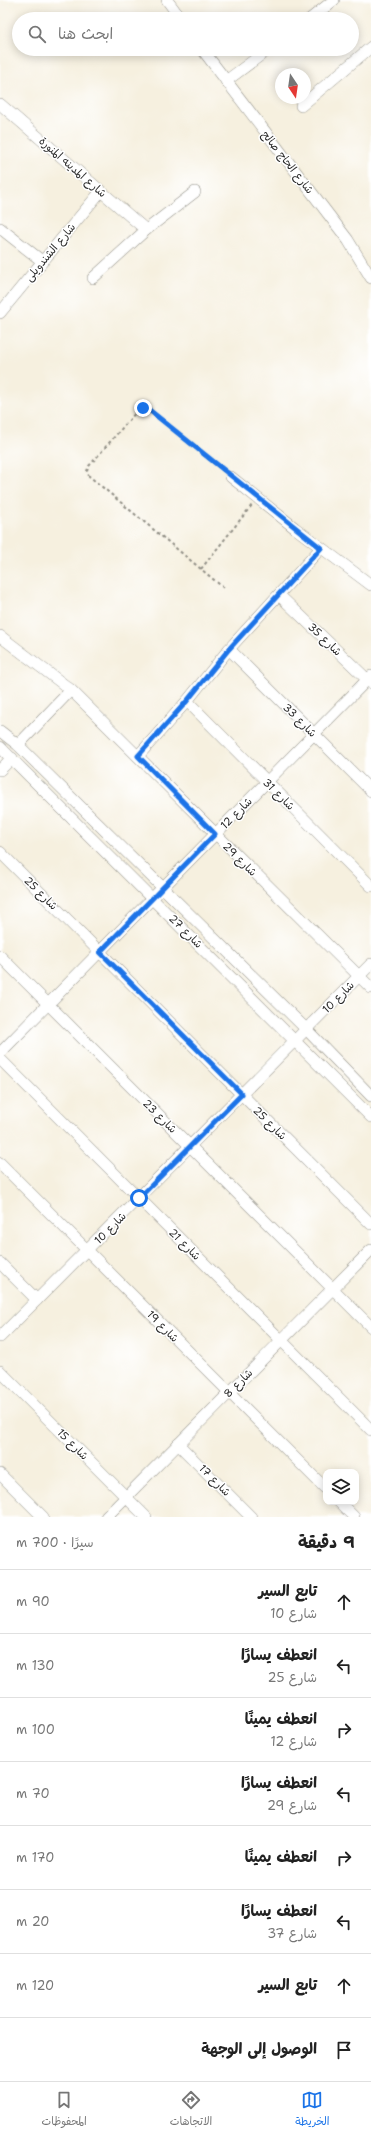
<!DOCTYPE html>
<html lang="ar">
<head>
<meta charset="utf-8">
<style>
	:root { --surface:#fff; --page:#f2f2f2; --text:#222; --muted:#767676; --line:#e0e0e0; --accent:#1a73e8 }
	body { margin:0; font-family:"Shantell Sans","Playpen Sans Arabic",sans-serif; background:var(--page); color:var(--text); direction:rtl }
	.controls { position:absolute; right:12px; bottom:12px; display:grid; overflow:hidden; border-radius:8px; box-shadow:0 2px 10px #0003 }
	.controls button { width:36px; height:36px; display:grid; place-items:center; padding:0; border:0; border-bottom:1px solid var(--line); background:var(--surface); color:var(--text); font:20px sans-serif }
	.compass { position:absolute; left:275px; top:68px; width:36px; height:36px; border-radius:50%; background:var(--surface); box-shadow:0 2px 10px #0003; rotate:167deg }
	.stop { position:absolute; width:12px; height:12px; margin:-9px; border:3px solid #1a73e8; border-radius:50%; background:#fff }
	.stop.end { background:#1a73e8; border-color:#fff; box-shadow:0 1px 4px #0008 }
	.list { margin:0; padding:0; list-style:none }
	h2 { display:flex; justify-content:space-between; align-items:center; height:52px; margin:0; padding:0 16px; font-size:17px }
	h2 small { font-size:13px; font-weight:400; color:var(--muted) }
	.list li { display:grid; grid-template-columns:26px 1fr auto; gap:12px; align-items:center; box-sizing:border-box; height:64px; padding:0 16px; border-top:1px solid var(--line) }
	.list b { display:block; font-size:15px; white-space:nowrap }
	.list p { margin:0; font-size:13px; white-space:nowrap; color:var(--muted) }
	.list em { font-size:13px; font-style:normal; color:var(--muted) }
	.icon { flex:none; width:22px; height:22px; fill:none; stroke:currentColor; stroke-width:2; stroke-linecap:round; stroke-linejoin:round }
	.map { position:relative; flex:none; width:371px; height:1517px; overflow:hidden; direction:ltr }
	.search { position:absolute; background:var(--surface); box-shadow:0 2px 10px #0003; left:12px; right:12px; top:12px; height:44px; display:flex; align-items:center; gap:10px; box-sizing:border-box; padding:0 14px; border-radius:22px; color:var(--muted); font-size:15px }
	.sheet { height:564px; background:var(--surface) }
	nav { display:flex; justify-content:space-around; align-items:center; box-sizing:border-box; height:56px; border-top:1px solid var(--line); background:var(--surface); font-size:11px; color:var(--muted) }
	nav a { display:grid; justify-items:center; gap:2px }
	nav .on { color:var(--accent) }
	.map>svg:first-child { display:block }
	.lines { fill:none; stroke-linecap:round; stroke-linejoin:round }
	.street-casing { stroke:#908e85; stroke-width:12 }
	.path { stroke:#908e85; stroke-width:2; stroke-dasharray:3 3; stroke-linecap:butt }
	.street { stroke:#fff; stroke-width:11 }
	.route { stroke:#1a73e8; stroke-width:5 }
	.labels { text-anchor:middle; stroke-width:3; stroke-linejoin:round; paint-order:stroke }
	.street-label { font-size:11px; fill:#2b2b2b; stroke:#fff }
</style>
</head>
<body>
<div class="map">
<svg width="371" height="1517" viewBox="0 0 371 1517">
	<rect width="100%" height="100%" fill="#fff"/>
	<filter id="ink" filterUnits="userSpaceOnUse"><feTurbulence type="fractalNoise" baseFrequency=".025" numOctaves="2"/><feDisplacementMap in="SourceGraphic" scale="8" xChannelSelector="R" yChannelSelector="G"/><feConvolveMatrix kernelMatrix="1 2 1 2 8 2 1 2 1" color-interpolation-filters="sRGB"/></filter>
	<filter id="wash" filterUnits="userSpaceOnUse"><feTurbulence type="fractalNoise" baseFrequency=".012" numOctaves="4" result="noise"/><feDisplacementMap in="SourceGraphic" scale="16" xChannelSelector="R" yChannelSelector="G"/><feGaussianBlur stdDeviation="0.9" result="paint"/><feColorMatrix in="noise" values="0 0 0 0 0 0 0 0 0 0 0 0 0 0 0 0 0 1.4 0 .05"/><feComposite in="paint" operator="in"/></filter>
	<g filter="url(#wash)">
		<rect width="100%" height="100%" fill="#f6f0df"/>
	</g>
	<g filter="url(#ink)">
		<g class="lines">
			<defs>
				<g id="street">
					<polyline points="167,0 181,19"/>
					<polyline points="310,19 334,0"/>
					<polyline points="202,49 348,240 371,278"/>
					<polyline points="226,81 269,49"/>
					<polyline points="0,104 146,230"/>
					<polyline points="301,106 371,47"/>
					<polyline points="0,228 42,261"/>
					<polyline points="93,278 146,230 195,192"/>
					<polyline points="0,313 101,191"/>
					<polyline points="231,477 295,528 371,585"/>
					<polyline points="279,595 371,683"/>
					<polyline points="0,636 71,690 371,988"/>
					<polyline points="229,649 371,791"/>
					<polyline points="187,701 371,886"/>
					<polyline points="0,731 18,745 306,1029 371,1096"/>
					<polyline points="18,745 71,690"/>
					<polyline points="0,747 371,1117"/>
					<polyline points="138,756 187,701 229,649 321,548"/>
					<polyline points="0,770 12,758"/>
					<polyline points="0,852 371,1224"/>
					<polyline points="0,956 371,1327"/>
					<polyline points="0,1053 371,676"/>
					<polyline points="0,1059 371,1430"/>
					<polyline points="0,1163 326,1489"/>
					<polyline points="0,1263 37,1300"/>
					<polyline points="0,1337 371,964"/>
					<polyline points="0,1371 146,1517"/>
					<polyline points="178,1444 251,1517"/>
					<polyline points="0,1474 43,1517"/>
					<polyline points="339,1502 354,1517"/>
					<polyline points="106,1517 371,1250"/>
				</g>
			</defs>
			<use href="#street" class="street-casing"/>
			<g class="path">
				<polyline points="224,471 148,409 143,408 137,411 89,466 87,471 89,476 225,589"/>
				<polyline points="201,569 252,505"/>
			</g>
			<use href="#street" class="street"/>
		</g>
	</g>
	<g class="lines" filter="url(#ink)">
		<polyline class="route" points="139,1198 242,1094 100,952 215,834 138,756 187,701 229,649 321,548 148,409 143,408"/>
	</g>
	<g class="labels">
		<g class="street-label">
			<text transform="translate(288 162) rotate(52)" y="4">شارع الحاج صالح</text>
			<text transform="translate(73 167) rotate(41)" y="4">شارع المدينه المنورة</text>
			<text transform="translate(50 252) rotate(-50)" y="4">شارع الشندويلى</text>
			<text transform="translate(325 639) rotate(44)" y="4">شارع 35</text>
			<text transform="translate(300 720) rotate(45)" y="4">شارع 33</text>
			<text transform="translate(279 794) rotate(45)" y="4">شارع 31</text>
			<text transform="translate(236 813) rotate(-45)" y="4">شارع 12</text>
			<text transform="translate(240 859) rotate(45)" y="4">شارع 29</text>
			<text transform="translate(41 893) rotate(45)" y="4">شارع 25</text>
			<text transform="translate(186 931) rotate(45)" y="4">شارع 27</text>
			<text transform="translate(338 997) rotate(-45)" y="4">شارع 10</text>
			<text transform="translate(160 1116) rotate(45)" y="4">شارع 23</text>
			<text transform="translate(270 1123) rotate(45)" y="4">شارع 25</text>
			<text transform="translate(110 1228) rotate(-45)" y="4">شارع 10</text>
			<text transform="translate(185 1244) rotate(45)" y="4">شارع 21</text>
			<text transform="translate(163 1326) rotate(45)" y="4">شارع 19</text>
			<text transform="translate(238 1383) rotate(-45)" y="4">شارع 8</text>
			<text transform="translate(73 1444) rotate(45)" y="4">شارع 15</text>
			<text transform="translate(215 1480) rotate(45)" y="4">شارع 17</text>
		</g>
	</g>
</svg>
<div class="controls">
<button><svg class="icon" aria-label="layers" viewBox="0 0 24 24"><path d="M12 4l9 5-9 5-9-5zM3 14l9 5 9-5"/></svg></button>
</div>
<svg class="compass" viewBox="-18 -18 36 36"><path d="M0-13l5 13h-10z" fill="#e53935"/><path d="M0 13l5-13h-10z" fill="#767676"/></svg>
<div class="stop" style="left:139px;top:1198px"></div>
<div class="stop end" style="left:143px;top:408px"></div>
<div class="search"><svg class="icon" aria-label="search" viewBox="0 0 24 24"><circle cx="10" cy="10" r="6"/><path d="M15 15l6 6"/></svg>ابحث هنا</div>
</div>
<section class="sheet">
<h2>9 دقيقة<small>سيرًا · 700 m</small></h2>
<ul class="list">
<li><svg class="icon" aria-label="ahead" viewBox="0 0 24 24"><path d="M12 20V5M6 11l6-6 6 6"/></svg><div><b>تابع السير</b><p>شارع 10</p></div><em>90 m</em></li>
<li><svg class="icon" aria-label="left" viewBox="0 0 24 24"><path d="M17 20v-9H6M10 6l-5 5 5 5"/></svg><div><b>انعطف يسارًا</b><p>شارع 25</p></div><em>130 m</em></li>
<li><svg class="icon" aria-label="right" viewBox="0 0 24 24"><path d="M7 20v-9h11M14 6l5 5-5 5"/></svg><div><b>انعطف يمينًا</b><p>شارع 12</p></div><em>100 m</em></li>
<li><svg class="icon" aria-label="left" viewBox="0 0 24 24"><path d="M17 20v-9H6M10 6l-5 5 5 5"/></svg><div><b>انعطف يسارًا</b><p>شارع 29</p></div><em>70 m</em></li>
<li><svg class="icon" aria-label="right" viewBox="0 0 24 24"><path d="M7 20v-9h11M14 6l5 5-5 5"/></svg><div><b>انعطف يمينًا</b></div><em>170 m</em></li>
<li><svg class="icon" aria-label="left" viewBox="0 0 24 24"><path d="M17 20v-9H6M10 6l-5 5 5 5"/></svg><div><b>انعطف يسارًا</b><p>شارع 37</p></div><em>20 m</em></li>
<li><svg class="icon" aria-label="ahead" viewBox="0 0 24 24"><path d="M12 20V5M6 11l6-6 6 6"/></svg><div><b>تابع السير</b></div><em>120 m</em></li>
<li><svg class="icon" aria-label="arrive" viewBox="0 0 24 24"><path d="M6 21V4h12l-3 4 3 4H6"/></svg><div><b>الوصول إلى الوجهة</b></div></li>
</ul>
</section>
<nav>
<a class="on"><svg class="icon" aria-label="map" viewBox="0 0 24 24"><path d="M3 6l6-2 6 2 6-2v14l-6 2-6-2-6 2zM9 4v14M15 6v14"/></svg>الخريطة</a>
<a><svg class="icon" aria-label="directions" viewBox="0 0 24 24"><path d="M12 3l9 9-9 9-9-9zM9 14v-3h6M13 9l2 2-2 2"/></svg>الاتجاهات</a>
<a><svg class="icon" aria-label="saved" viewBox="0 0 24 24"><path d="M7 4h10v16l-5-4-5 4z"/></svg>المحفوظات</a>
</nav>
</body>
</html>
